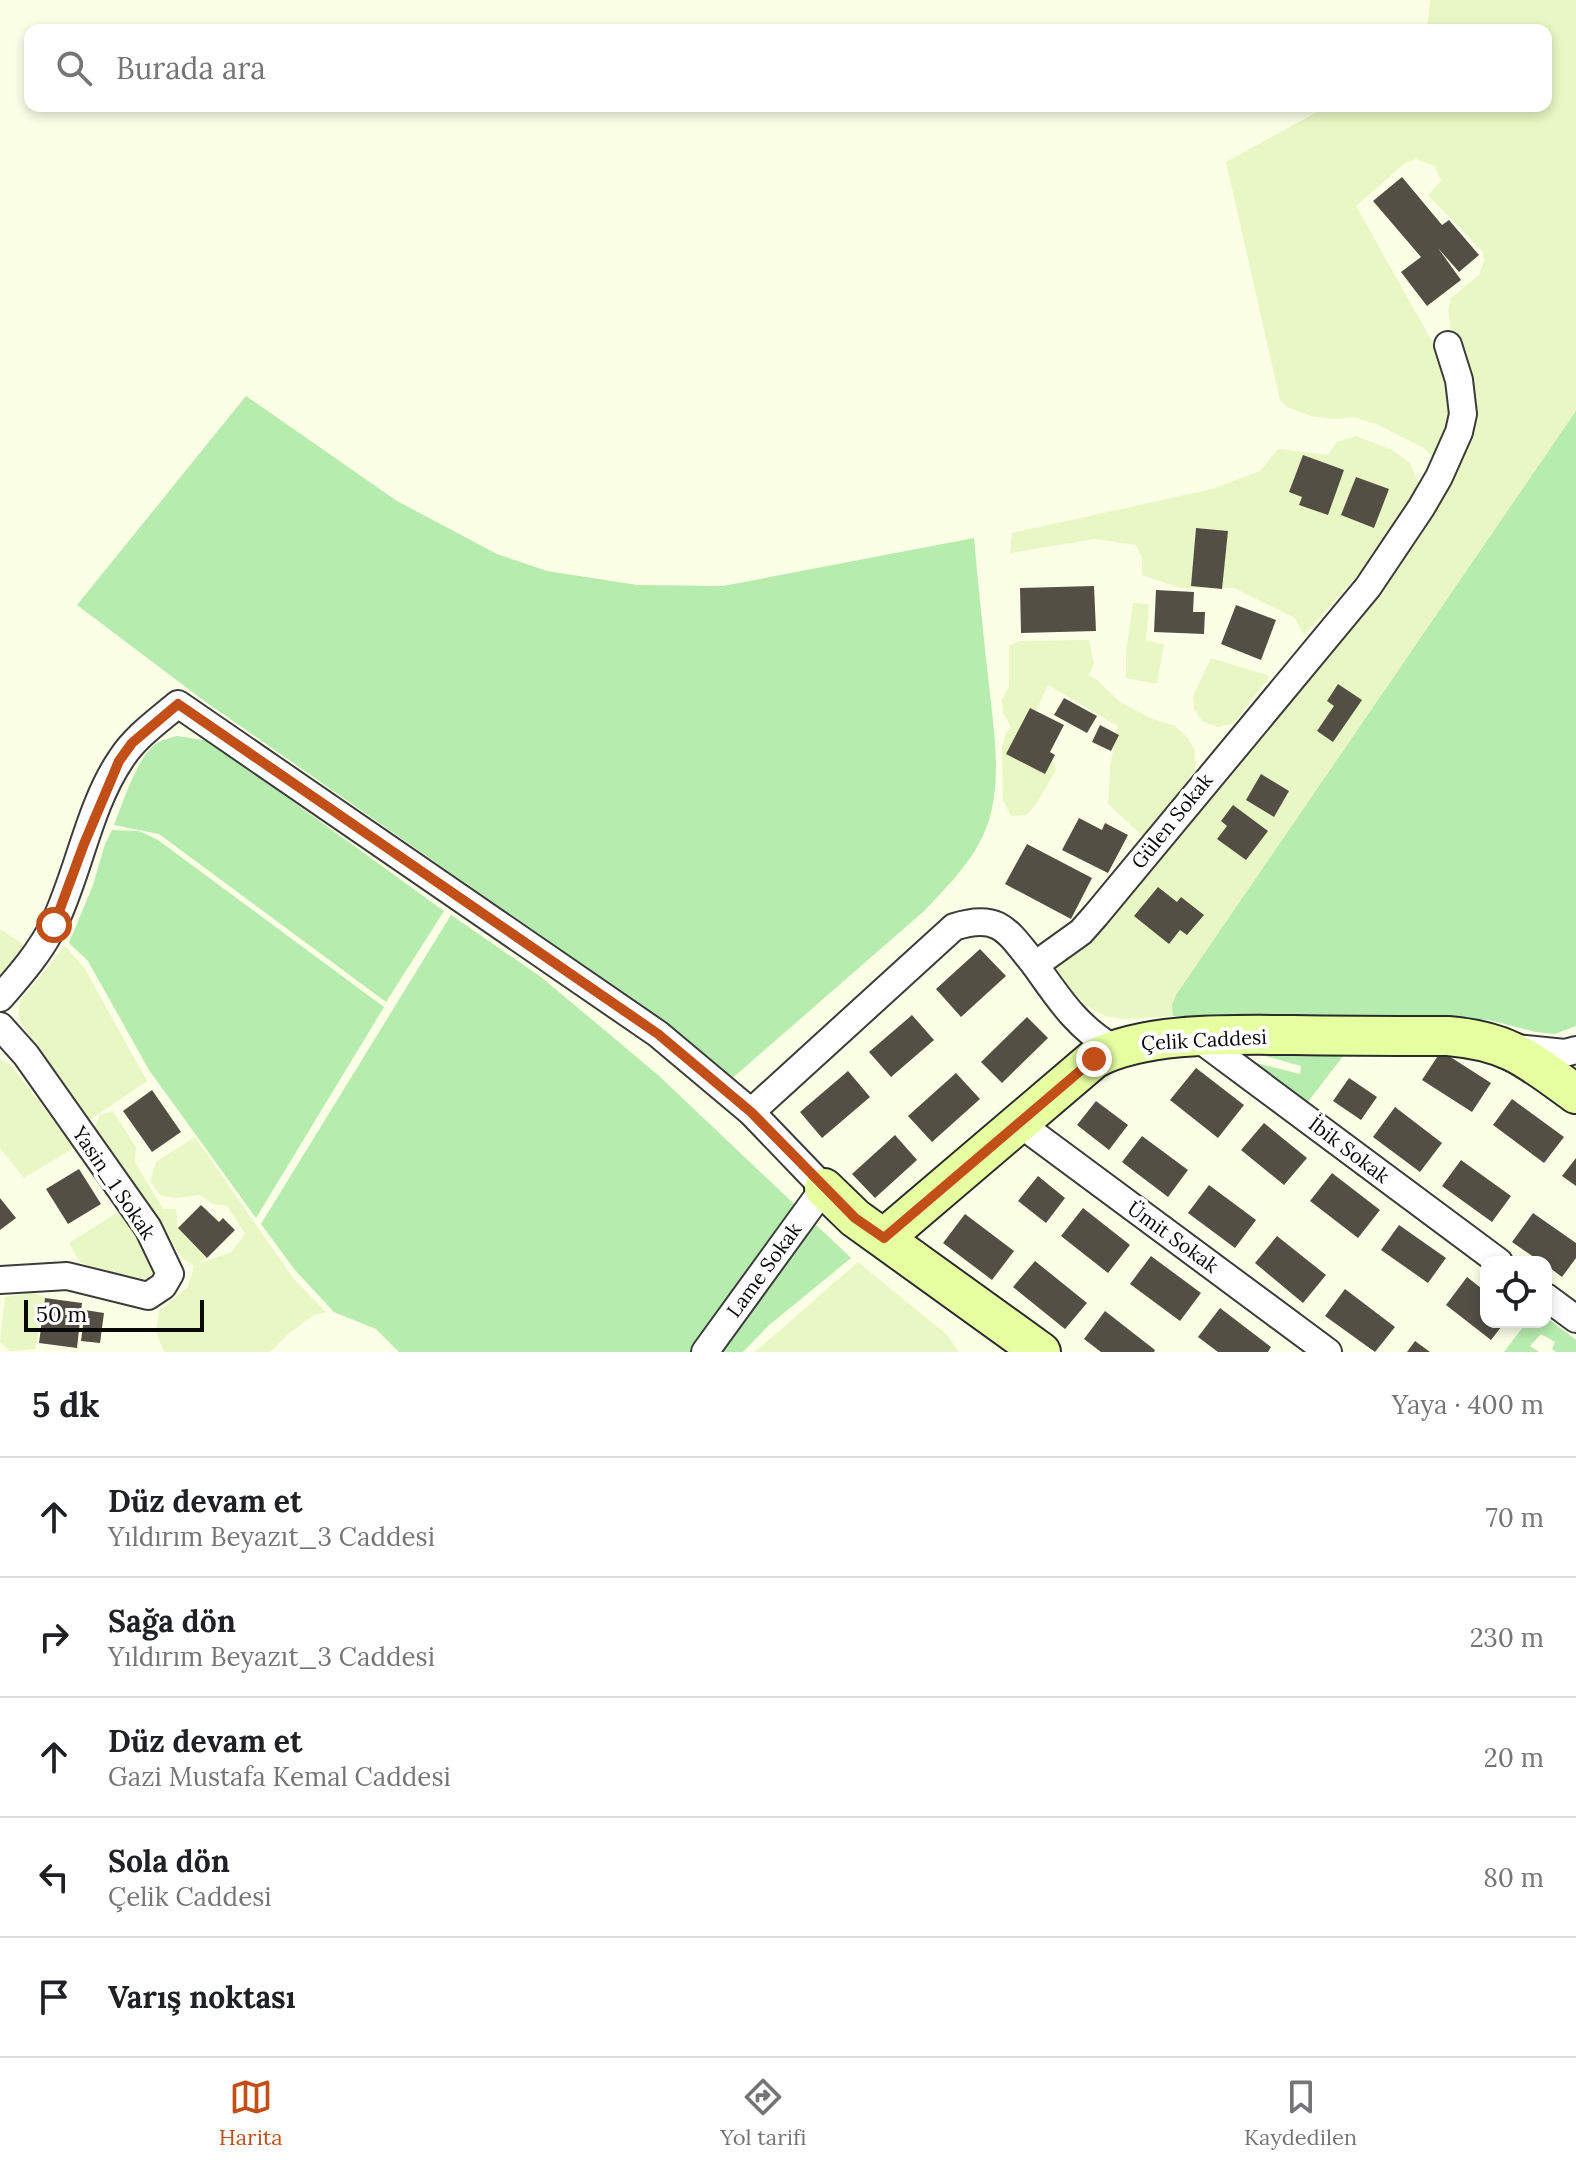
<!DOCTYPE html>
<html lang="tr">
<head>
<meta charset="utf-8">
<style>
	:root { --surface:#fff; --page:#f6f6f6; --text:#202124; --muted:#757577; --line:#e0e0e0; --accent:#c24f18 }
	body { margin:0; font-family:Lora,serif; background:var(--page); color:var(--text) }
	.controls { position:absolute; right:24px; bottom:24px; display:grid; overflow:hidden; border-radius:16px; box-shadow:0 4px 12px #0003 }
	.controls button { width:72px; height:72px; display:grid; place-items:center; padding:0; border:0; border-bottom:2px solid var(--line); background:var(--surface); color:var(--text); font:40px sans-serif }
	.scale { position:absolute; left:24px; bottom:20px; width:180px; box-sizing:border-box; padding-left:8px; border:4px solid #090909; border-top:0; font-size:22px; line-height:28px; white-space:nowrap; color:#090909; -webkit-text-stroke:6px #fff; paint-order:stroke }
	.stop { position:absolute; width:24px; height:24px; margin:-18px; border:6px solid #c24f18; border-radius:50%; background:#fff }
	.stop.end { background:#c24f18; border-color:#fff; box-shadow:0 2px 8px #0008 }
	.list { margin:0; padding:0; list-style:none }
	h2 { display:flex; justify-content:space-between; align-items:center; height:104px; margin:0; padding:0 32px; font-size:34px }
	h2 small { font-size:26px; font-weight:400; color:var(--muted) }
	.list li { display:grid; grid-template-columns:52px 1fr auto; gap:24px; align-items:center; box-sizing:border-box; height:120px; padding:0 32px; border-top:2px solid var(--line) }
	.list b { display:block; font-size:30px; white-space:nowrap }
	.list p { margin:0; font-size:26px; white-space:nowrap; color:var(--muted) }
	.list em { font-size:26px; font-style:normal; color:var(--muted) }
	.icon { flex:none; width:44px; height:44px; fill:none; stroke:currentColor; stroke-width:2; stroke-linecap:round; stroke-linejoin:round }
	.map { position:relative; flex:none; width:1576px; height:1352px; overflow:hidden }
	.search { position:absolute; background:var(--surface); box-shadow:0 4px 12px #0003; left:24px; right:24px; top:24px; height:88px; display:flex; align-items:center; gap:20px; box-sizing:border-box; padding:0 28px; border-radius:16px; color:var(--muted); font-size:30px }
	.sheet { height:704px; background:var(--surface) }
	nav { display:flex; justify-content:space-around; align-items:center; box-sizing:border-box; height:112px; border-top:2px solid var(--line); background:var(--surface); font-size:22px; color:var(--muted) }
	nav a { display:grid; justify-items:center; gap:4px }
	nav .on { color:var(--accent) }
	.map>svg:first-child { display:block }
	.farmland { fill:#e8f7c4 }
	.green { fill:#b6ecad }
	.building { fill:#534f45 }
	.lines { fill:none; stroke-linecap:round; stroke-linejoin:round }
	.street-casing { stroke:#3c3c3c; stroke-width:30 }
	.secondary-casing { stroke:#2b2b2b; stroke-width:42 }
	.street { stroke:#fff; stroke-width:26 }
	.secondary { stroke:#e6ffa1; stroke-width:38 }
	.route { stroke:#c24f18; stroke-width:10 }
	.labels { text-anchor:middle; stroke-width:8; stroke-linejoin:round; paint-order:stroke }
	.street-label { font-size:20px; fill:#090909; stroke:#fff }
</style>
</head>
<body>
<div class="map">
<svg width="1576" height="1352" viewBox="0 0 1576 1352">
	<rect width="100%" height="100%" fill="#fbffe6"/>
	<g class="farmland">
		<polygon points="1430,0 1576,0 1576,424 1173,1016 1124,1019 1105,1016 1087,1006 1062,985 1050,965 1098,929 1431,511 1458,464 1473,424 1474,407 1451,331 1448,310 1451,298 1479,275 1484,261 1483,252 1428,195 1441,181 1435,166 1416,159 1405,163 1356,206 1451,375 1455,399 1453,423 1437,462 1424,448 1379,425 1353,417 1333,419 1311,416 1287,407 1280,400 1226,162 1328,106 1546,106 1546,30 1427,30"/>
		<polygon points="1356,436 1392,450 1410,463 1418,482 1411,503 1365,567 1304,635 1295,618 1234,588 1180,588 1142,575 1142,558 1136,545 1095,539 1010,553 1012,533 1212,489 1260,471 1278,449 1328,455 1337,442"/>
		<polygon points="1133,603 1149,604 1146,641 1164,644 1157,684 1126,678 1126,652"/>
		<polygon points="1089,640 1094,664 1089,674 1087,675 1096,679 1120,702 1150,718 1175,726 1188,738 1195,751 1195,770 1145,838 1108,804 1110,766 1118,726 1048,685 1022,740 1051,756 1056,770 1035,806 1026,815 1011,816 1003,800 1002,749 1005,735 1011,727 1003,713 1002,699 1009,687 1009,646 1019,641"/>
		<polygon points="1211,658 1270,676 1234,723 1218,727 1202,721 1194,709 1193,696"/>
		<polygon points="0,929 27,947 0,975"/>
		<polygon points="65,946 85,969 147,1081 88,1121 42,1061 18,1016 20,1001"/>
		<polygon points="0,1059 11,1065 74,1148 24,1178 0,1148"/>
		<polygon points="113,1111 136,1147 135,1162 163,1209 176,1209 178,1228 207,1258 198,1264 232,1252 245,1233 227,1206 213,1204 200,1195 178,1198 161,1196 150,1181 156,1162 195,1137 293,1278 326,1312 314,1315 287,1335 270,1352 164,1352 156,1332 159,1311 188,1287 194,1266 184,1259 166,1237 94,1129 100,1115"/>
		<polygon points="121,1210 154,1256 155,1272 145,1279 98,1270 80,1262 69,1243"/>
		<polygon points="858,1262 946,1334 959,1352 755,1352"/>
		<polygon points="33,1293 45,1297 35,1349 10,1351 0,1342 5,1297"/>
	</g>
	<g class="green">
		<path d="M246,396L397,501L497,554L547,571L637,585L723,586L974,538C978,584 983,631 988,677C993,724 1003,778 988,823C977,857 948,886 924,911L728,1082L580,963L203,700L77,605Z"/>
		<polygon points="1576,411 1576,1026 1555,1034 1536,1032 1489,1020 1443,1015 1173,1016 1172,1005 1176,995"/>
		<path d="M177,736L209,741L444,911L386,1002L159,834L114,825C123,803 138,753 159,742C164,739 171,738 177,736Z"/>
		<polygon points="112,830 139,831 158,840 384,1007 256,1218 149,1070 88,961 69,943 93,885 105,844"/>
		<polygon points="451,915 541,977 658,1075 851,1258 768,1326 743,1352 399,1352 376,1329 334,1312 295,1270 261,1224"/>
		<polygon points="1347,1051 1307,1103 1252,1062 1300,1074 1301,1066 1251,1052"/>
		<polygon points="1546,1317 1576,1340 1576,1352 1556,1352 1552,1349 1555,1342 1541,1334 1530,1346 1539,1352 1504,1352 1527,1322 1546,1322"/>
	</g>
	<g class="building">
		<polygon points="1402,177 1442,225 1449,220 1479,255 1459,272 1438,248 1461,280 1427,306 1401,272 1421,257 1373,201"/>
		<polygon points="1303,455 1344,470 1328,515 1299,505 1302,497 1289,492"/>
		<polygon points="1356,477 1389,489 1374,528 1341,515"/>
		<polygon points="1196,528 1228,531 1222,589 1191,586"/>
		<polygon points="1094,586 1096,631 1021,633 1020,588"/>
		<polygon points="1156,590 1194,592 1193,612 1205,612 1204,634 1154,632"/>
		<polygon points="1236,605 1276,620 1261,660 1221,644"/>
		<polygon points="1338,684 1362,700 1333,742 1317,731 1334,706 1327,701"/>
		<polygon points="1064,698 1097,716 1087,733 1054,715"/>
		<polygon points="1030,708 1064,725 1050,752 1055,755 1045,774 1006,754"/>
		<polygon points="1100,725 1119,735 1111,751 1092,742"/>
		<polygon points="1261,774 1289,791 1274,817 1246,800"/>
		<polygon points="1233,805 1268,831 1246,860 1217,839 1227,826 1221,821"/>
		<polygon points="1079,818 1102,830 1105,823 1128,835 1108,873 1062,850"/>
		<polygon points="1027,844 1092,878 1071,919 1005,884"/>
		<polygon points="1158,887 1177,902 1181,897 1204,915 1187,935 1180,930 1169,944 1134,916"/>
		<polygon points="980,949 1006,976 961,1017 936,989"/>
		<polygon points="912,1015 934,1040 891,1077 869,1052"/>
		<polygon points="1027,1017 1048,1038 1002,1083 981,1062"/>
		<polygon points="1441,1051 1491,1083 1472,1112 1422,1080"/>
		<polygon points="1196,1068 1244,1105 1218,1138 1170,1100"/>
		<polygon points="848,1071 870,1097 822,1138 800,1112"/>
		<polygon points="956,1073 980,1099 932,1142 908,1116"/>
		<polygon points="1349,1078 1377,1097 1361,1120 1333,1101"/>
		<polygon points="152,1090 181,1132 152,1152 123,1111"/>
		<polygon points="1512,1099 1564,1137 1544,1163 1493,1125"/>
		<polygon points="1096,1101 1128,1125 1109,1150 1077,1125"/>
		<polygon points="1395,1107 1442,1143 1420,1172 1373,1137"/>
		<polygon points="1264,1123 1307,1158 1284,1185 1241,1150"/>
		<polygon points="895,1135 917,1160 875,1198 852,1174"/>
		<polygon points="1142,1136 1188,1170 1168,1197 1122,1162"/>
		<polygon points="1576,1158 1576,1186 1562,1176"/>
		<polygon points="1461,1160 1511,1196 1492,1222 1442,1186"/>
		<polygon points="79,1169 101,1204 68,1224 46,1189"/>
		<polygon points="1332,1173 1380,1210 1358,1238 1310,1201"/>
		<polygon points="1038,1176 1065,1198 1046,1223 1018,1201"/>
		<polygon points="1209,1185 1256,1220 1235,1248 1188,1213"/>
		<polygon points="0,1198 16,1218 0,1230"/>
		<polygon points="201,1205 219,1222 223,1218 235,1230 207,1258 178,1228"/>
		<polygon points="1083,1208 1130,1245 1108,1273 1061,1236"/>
		<polygon points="1533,1213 1576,1243 1576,1258 1562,1277 1546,1265 1546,1262 1541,1262 1512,1242"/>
		<polygon points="965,1214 1014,1251 992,1280 943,1243"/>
		<polygon points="1399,1225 1446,1258 1428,1283 1381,1250"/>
		<polygon points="1277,1236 1326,1275 1303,1303 1255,1263"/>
		<polygon points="1151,1256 1201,1293 1180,1321 1130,1284"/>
		<polygon points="1035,1261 1087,1303 1065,1329 1013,1287"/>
		<polygon points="1467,1277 1486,1292 1486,1322 1505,1322 1491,1340 1446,1305"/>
		<polygon points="1345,1289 1395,1327 1375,1352 1325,1316"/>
		<polygon points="45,1298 82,1303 77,1348 39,1343"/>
		<polygon points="1220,1308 1271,1347 1268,1352 1218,1352 1198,1337"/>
		<polygon points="85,1310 104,1313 100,1343 81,1341"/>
		<polygon points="1105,1311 1155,1350 1154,1352 1101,1352 1084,1339"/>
		<polygon points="1415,1341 1430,1352 1407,1352"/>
	</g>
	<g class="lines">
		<defs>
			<g id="street">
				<path d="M1035,965C1059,999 1077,1027 1113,1048"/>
				<path d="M0,998C20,975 41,951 54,924C79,872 89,806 121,759C135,737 158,721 178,704L658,1034L751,1112L824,1188L705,1352"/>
				<polyline points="0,1026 26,1055 148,1228 170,1274 163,1286 148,1296 67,1276 0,1280"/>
				<polyline points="1198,1038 1499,1262"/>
				<polyline points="1516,1048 1565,1053 1576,1050"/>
				<path d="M751,1112L954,927C1000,912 1008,932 1035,965L1081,932L1096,915L1368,587L1421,508L1439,477L1459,432L1463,414L1459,380L1448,345"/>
				<polyline points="1019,1123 1328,1352"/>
				<polyline points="1546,1297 1576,1319"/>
			</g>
			<g id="secondary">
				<polyline points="824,1188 855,1218 1041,1352"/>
				<path d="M884,1238L1094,1059C1146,1031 1235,1035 1294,1035C1345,1036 1397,1036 1448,1036C1509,1041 1529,1060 1576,1094"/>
			</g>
		</defs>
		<use href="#street" class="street-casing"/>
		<use href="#secondary" class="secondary-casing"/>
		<use href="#street" class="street"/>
		<use href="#secondary" class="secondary"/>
	</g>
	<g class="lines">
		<polyline class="route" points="54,925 84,844 119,761 132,743 178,704 658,1034 751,1112 855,1218 884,1238 1094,1059"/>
	</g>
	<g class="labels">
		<g class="street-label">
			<text transform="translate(1172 821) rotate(-51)" y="7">Gülen Sokak</text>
			<text transform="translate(1204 1040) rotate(-3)" y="7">Çelik Caddesi</text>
			<text transform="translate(1349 1150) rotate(37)" y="7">İbik Sokak</text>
			<text transform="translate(114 1183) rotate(56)" y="7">Yasin_1 Sokak</text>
			<text transform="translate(1173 1237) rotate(36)" y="7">Ümit Sokak</text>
			<text transform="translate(764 1270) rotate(-54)" y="7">Lame Sokak</text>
		</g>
	</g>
</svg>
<div class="controls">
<button><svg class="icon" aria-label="locate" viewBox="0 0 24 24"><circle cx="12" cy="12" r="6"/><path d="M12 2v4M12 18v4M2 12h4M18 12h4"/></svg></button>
</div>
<div class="scale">50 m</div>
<div class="stop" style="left:54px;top:925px"></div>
<div class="stop end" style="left:1094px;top:1059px"></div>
<div class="search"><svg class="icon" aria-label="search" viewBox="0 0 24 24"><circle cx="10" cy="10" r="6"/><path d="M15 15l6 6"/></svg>Burada ara</div>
</div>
<section class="sheet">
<h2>5 dk<small>Yaya · 400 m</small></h2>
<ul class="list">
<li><svg class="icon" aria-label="ahead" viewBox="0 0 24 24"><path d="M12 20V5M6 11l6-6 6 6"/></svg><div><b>Düz devam et</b><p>Yıldırım Beyazıt_3 Caddesi</p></div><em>70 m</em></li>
<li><svg class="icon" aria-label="right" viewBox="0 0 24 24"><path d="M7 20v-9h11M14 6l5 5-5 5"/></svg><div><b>Sağa dön</b><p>Yıldırım Beyazıt_3 Caddesi</p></div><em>230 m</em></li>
<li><svg class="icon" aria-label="ahead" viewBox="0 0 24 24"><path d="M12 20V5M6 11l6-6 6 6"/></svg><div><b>Düz devam et</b><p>Gazi Mustafa Kemal Caddesi</p></div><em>20 m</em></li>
<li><svg class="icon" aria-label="left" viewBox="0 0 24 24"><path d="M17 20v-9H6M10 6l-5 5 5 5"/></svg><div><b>Sola dön</b><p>Çelik Caddesi</p></div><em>80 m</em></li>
<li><svg class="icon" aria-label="arrive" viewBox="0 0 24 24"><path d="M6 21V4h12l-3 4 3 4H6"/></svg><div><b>Varış noktası</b></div></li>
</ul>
</section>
<nav>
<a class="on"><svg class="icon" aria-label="map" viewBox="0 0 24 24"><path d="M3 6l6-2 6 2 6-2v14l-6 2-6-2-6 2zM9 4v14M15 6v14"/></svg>Harita</a>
<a><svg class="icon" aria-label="directions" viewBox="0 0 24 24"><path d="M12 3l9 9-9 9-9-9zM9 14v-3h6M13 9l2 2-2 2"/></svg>Yol tarifi</a>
<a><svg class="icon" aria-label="saved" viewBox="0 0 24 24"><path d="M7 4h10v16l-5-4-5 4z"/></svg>Kaydedilen</a>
</nav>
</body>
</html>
